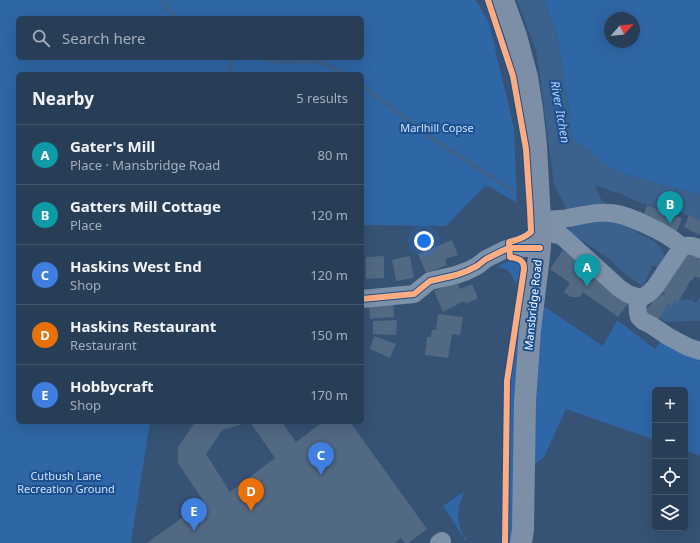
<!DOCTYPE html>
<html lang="en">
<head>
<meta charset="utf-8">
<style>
	:root { --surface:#283e57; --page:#344961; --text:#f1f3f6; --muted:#a5aeba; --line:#44576d; --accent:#bca0f2 }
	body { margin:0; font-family:"Noto Sans",sans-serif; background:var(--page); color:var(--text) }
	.controls { position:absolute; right:12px; bottom:12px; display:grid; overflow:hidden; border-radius:6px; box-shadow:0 4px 16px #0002 }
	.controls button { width:36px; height:36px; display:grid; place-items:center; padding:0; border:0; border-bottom:1px solid var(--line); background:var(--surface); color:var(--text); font:20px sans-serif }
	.compass { position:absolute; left:604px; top:12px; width:36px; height:36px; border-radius:50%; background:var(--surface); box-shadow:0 4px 16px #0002; rotate:63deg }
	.you { position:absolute; left:424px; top:241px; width:14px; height:14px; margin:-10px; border:3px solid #fff; border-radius:50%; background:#1a73e8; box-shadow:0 0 0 6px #1a73e833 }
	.badge { display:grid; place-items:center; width:26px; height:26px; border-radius:50%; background:var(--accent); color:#fff; font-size:13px; font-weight:700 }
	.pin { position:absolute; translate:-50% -33px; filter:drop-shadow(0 1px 2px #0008) }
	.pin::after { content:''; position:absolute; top:21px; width:14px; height:12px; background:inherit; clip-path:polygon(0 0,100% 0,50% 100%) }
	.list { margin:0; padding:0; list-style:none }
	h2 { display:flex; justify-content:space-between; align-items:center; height:52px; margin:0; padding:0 16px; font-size:17px }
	h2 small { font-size:13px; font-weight:400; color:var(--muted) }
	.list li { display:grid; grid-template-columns:26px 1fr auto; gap:12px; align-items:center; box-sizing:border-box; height:60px; padding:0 16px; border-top:1px solid var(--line) }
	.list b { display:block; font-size:15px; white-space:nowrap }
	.list p { margin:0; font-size:13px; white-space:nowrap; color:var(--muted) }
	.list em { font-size:13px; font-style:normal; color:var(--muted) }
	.icon { flex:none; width:22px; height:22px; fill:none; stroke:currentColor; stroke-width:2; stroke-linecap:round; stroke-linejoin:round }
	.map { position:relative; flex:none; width:700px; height:543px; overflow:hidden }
	.search { position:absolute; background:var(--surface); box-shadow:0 4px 16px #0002; left:16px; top:16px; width:348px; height:44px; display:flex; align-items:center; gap:10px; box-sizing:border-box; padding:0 14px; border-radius:6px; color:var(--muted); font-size:15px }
	.panel { position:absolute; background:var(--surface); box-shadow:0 4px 16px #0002; left:16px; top:72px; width:348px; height:352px; border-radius:6px }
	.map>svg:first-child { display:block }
	.green { fill:#2f66a5; fill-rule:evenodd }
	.water { fill:#3b618d }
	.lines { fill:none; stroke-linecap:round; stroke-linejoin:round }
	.stream { stroke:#3b618d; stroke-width:4.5 }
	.building { fill:#526984 }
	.minor { stroke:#7d92a8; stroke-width:18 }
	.major { stroke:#7d8ea7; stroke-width:22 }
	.cycleway-casing { stroke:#1b4f8f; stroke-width:8 }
	.cycleway { stroke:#ffac80; stroke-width:6 }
	.labels { text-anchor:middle; stroke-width:4; stroke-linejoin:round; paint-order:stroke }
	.park-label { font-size:11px; fill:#cfe3fa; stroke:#1b4f8f }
	.street-label { font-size:11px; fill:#fff; stroke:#1b4f8f }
	.water-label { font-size:12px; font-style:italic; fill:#b5d3f5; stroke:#1b4f8f }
</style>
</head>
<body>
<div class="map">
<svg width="700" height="543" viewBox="0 0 700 543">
	<rect width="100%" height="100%" fill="#365274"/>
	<g class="green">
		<path d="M0,0H476L489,23L514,128L517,203L486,185L446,226L362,225V74H18V422H150L131,543H0ZM18,18H362V58H18Z"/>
		<path d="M544,0H700V194L627,175L608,166L585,147L573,139L559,45L555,30ZM610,18H634V42H610Z"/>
		<path d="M510,260H515L520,263L521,269L516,285C511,273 510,269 496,267Z"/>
		<polygon points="526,266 528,268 516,543 508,543 509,483 509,381 519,310"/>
		<polygon points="539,303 603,346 617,320 655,349 663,336 700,361 700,456 685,450 685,390 655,390 655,440 566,409 544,457 534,465 533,402"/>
		<path d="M463,492L464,494C456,508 456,525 466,539L474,535H475L465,540L443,506Z"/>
	</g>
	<g class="water">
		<polygon points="517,0 544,0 555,30 559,45 573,139 585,147 608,166 627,175 700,194 700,221 692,217 670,208 655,207 633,200 623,195 595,185 601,199 608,207 567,214 566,208 554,185 540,77 536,50"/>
		<polygon points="617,217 621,222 642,235 654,241 659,246 665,256 659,269 653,265 646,280 642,286 619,269 611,260 571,233 569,225"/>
		<path d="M700,297V321C693,320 668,323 664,321C662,320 661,318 659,317L673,298L678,300H692L696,303Z"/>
	</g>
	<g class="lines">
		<g class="stream">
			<polyline points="163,0 167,8 178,18"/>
			<path d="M262,58C278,64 296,61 312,61C324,62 334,68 344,74"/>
			<polyline points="228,74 234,58"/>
			<polyline points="362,85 432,138 513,191"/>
		</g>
	</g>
	<g class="building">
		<polygon points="647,205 682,218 677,231 643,217"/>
		<polygon points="689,215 700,221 700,233 699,235 684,227"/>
		<polygon points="452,240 458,255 445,259 447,265 426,273 418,254"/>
		<polygon points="563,250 584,265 581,268 629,302 618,317 583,292 580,297 571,297 564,292 570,283 550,269"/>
		<polygon points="689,251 700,256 700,279 695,276 692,281 691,280 678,302 675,300 671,306 668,304 657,322 644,314 657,295 660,293 664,295 665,294 661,291"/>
		<polygon points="384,256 384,278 366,279 366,257"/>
		<polygon points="410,256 414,278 396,281 392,260"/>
		<polygon points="457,282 460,289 472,284 478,298 466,304 464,301 443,312 434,291"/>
		<polygon points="393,302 394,317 370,319 369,304"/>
		<polygon points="438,314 463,317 460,335 452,334 448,358 425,355 427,337 431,337 432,330 436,330"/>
		<polygon points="397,320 396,335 373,334 373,321"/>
		<polygon points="374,336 396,344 390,358 370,349"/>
		<polygon points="195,422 249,422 223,430 221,432 206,454 230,492 275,458 250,422 282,422 296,442 323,422 350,422 427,529 408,543 405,543 401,538 396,542 397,543 147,543 204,502 178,463 178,447"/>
	</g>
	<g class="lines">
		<g class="minor">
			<path d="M540,220C549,219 559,220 568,218C581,216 596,211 610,213C625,214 640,222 653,228C661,232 676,240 681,247L680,250L655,287L649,293L643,297H637L628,294L619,288L562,236L551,233H540"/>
			<path d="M681,247C688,245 693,245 700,249"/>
			<polyline points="637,297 638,313 639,317 643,321 651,325 669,337 688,347 700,351"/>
			<polyline points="362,299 414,294 430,281 456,275 467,271 477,266 486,259 502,251 509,248 540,248"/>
			<polyline points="439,543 442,541"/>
		</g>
		<polyline class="major" points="503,0 516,36 527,77 532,109 536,145 540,220 540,248 530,330 525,401 523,529 521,543"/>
		<defs>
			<g id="cycleway">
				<path d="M488,0L513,76L526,149L530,209L531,232C524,238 518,240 509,242V243L510,257C518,259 524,259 524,269L507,381L505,543"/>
				<polyline points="362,299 414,294 430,281 456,275 467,271 477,266 486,259 502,251 509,248 540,248"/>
			</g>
		</defs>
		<use href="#cycleway" class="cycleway-casing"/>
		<use href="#cycleway" class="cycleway"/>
	</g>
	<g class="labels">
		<g class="park-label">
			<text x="437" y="132">Marlhill Copse</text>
			<text x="66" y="480">Cutbush Lane<tspan x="66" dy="13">Recreation Ground</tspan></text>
		</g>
		<g class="street-label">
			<text transform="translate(533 305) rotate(-84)" y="4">Mansbridge Road</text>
		</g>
		<g class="water-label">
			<text transform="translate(560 112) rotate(80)" y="4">River Itchen</text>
		</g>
	</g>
</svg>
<div class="controls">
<button>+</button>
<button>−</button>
<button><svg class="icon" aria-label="locate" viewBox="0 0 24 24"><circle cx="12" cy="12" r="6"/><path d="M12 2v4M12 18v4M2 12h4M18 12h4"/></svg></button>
<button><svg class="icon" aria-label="layers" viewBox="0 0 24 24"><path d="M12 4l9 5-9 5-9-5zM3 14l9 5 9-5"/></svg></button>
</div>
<svg class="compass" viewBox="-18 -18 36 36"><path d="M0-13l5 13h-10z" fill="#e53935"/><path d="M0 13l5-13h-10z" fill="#a5aeba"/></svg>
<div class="you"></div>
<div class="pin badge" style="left:587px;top:287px;background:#0f9aa8">A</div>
<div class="pin badge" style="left:670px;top:224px;background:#0f9aa8">B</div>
<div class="pin badge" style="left:321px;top:475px;background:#3f7fe0">C</div>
<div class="pin badge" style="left:251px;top:511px;background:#e8710a">D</div>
<div class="pin badge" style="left:194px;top:531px;background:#3f7fe0">E</div>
<div class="search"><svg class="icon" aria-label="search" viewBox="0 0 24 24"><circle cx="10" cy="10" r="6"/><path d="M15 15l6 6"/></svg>Search here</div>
<section class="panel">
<h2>Nearby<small>5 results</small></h2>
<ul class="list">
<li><span class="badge" style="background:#0f9aa8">A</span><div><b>Gater's Mill</b><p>Place · Mansbridge Road</p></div><em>80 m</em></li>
<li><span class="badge" style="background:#0f9aa8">B</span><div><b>Gatters Mill Cottage</b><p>Place</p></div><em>120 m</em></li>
<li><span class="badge" style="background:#3f7fe0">C</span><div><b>Haskins West End</b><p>Shop</p></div><em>120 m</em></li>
<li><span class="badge" style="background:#e8710a">D</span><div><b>Haskins Restaurant</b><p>Restaurant</p></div><em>150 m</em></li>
<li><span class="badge" style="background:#3f7fe0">E</span><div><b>Hobbycraft</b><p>Shop</p></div><em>170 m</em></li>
</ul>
</section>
</div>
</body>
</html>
